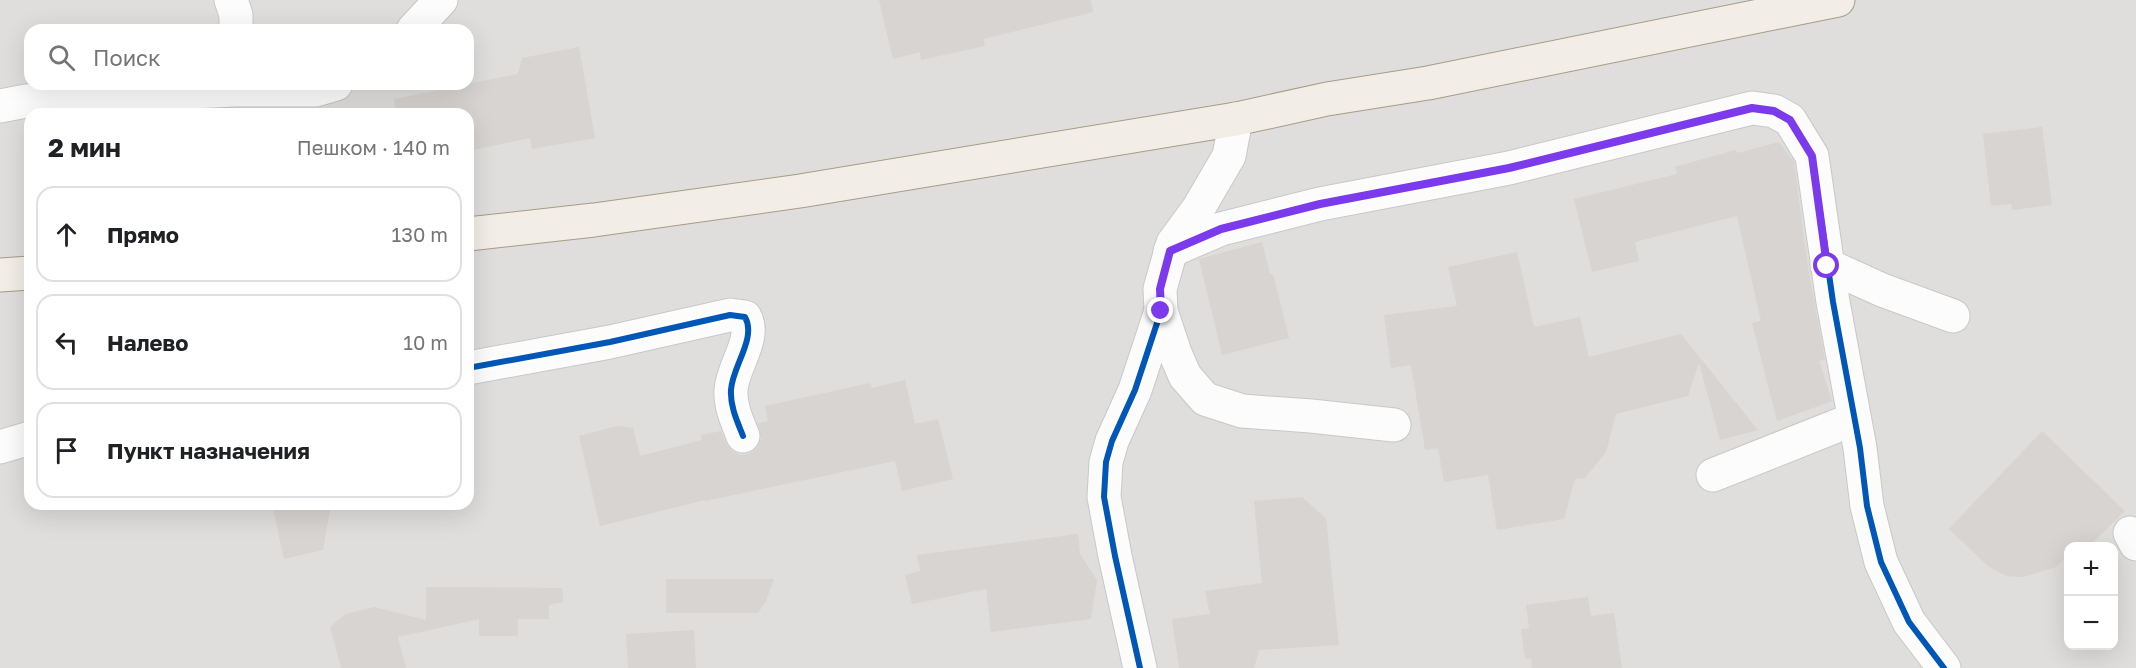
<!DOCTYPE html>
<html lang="ru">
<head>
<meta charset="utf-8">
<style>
	:root { --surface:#fff; --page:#f6f6f6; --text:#202124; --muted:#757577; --line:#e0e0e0 }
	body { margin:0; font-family:"Golos Text",sans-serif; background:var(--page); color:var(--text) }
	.controls { position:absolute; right:18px; bottom:18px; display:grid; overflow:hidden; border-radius:12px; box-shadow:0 6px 24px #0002 }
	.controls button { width:54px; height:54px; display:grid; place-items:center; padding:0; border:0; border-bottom:2px solid var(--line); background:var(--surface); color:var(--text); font:30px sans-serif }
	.stop { position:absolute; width:18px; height:18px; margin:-14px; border:4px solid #7c3aed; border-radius:50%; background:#fff }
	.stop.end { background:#7c3aed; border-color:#fff; box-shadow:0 2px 6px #0008 }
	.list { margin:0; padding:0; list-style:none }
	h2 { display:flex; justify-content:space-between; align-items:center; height:78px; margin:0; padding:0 24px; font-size:26px }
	h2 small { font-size:20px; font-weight:400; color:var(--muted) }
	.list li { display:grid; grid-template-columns:39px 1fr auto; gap:18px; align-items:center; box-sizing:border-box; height:96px; margin:0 12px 12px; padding:0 12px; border:2px solid var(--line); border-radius:18px }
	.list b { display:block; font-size:22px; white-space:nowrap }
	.list em { font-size:20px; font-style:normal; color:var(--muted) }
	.icon { flex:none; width:33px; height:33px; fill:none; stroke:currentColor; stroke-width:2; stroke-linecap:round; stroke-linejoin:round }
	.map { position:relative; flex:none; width:2136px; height:668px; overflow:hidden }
	.search { position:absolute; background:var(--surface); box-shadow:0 6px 24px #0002; left:24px; top:24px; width:450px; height:66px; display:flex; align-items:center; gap:15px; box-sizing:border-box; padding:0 21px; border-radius:18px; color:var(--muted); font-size:22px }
	.panel { position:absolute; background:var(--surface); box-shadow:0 6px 24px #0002; left:24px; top:108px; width:450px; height:402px; border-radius:18px }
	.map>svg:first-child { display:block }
	.residential { fill:#dfdedc; fill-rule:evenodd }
	.building { fill:#d7d4d2 }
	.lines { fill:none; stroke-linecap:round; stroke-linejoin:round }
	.minor-casing { stroke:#c9c8c7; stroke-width:35 }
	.major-casing { stroke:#a79c86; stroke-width:35 }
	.minor { stroke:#fdfcfc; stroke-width:33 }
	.major { stroke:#f3ede7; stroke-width:33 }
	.cycleway-casing { stroke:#fff; stroke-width:10 }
	.cycleway { stroke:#0057b8; stroke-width:6 }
	.route { stroke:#7c3aed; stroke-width:8 }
</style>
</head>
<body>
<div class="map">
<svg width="2136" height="668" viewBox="0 0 2136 668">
	<rect width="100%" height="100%" fill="#f0eeeb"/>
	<path class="residential" d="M0,0H2136V668H0ZM30,30H468V84H30ZM30,114H468V504H30ZM2068,546H2114V646H2068Z"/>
	<g class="building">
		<polygon points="879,0 1091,0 1093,12 983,39 985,46 921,60 920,52 893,59"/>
		<polygon points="579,47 595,138 532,149 530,138 468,151 468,114 395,114 394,99 518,74 522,58"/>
		<polygon points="2042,127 2052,205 2012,210 2011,204 1991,206 1983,134"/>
		<polygon points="1779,142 1794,162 1808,267 1825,360 1819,361 1832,401 1777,421 1752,323 1761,321 1737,216 1635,242 1639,261 1592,272 1574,199 1677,174 1675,167 1735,150 1738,153"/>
		<polygon points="1262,242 1270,274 1273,274 1289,338 1222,355 1199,259"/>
		<polygon points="1517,252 1534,327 1580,317 1589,357 1681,334 1758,430 1720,440 1699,363 1688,396 1616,414 1606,452 1585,478 1575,479 1564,519 1497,530 1488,475 1444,482 1438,448 1425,450 1411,365 1391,368 1384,315 1457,306 1448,267"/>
		<polygon points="905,380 915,424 938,419 953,479 902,491 895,461 705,501 705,500 600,526 579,436 617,426 633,428 640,456 702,440 701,435 721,431 726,443 732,451 741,455 749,454 757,448 761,439 758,423 768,421 765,406 870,383 872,388"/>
		<polygon points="2042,431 2125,511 2089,546 2068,546 2068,555 2056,567 2023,577 2006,576 1989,567 1949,529"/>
		<polygon points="1302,497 1326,518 1339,645 1259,650 1254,668 1179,668 1172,619 1210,614 1205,591 1262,583 1254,501"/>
		<polygon points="272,504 331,504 323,550 284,559"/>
		<polygon points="1078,534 1080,554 1097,580 1091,619 991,632 986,589 912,604 905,575 920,571 917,555"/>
		<polygon points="666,579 774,579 766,601 758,613 666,613"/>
		<polygon points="426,587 562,588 563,602 549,605 549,619 518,619 518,636 479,636 479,619 398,637 406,668 341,668 330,627 346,614 374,607 426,620"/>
		<polygon points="1588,597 1591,616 1614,613 1622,668 1532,668 1531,658 1525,659 1521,629 1529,628 1526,605"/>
		<polygon points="694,630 696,668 628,668 626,634"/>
	</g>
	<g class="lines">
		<defs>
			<g id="minor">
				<polyline points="231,0 236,15 236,30"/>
				<polyline points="413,30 441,0"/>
				<polyline points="0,106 26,101 145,94 236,90 316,90 336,84"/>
				<polyline points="1236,119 1229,156 1198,209 1173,243 1160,289 1161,311 1175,353 1185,376 1205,399 1242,411 1311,416 1394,425"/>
				<polyline points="1170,251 1221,229 1320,204 1509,168 1752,108 1774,111 1790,120 1812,156 1833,302 1860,448 1867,506 1881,562 1909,622 1944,668"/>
				<polyline points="1827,265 1882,290 1953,316"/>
				<path d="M468,368L610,342L730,315L745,317C757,338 732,367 731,390C730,406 737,421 743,436"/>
				<polyline points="0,447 30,438"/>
				<polyline points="1713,475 1854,419"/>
				<polyline points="2130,533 2136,544"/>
				<polyline points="1140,668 1115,556 1104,497 1106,462 1112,441 1135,390 1161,311"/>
			</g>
			<g id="major">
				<polyline points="468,234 594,220 800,191 1236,119 1327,99 1428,83 1838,0"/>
				<polyline points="0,275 30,273"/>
			</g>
		</defs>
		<use href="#minor" class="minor-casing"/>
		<use href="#major" class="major-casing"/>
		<use href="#minor" class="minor"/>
		<use href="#major" class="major"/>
		<defs>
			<g id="cycleway">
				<polyline points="1170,251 1221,229 1320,204 1509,168 1752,108 1774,111 1790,120 1812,156 1833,302 1860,448 1867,506 1881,562 1909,622 1944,668"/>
				<path d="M468,368L610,342L730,315L745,317C757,338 732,367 731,390C730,406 737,421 743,436"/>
				<polyline points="1140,668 1115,556 1104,497 1106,462 1112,441 1135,390 1161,311"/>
			</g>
		</defs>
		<use href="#cycleway" class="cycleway-casing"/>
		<use href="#cycleway" class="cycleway"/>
	</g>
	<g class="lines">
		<polyline class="route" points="1161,311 1160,289 1170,251 1221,229 1320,204 1509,168 1752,108 1774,111 1790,120 1812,156 1827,266"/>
	</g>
</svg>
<div class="controls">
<button>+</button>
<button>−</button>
</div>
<div class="stop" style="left:1827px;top:266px"></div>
<div class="stop end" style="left:1161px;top:311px"></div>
<div class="search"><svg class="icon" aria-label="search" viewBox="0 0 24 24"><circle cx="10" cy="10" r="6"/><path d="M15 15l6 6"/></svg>Поиск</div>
<section class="panel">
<h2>2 мин<small>Пешком · 140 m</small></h2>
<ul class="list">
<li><svg class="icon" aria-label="ahead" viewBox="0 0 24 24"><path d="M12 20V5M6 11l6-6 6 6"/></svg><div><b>Прямо</b></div><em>130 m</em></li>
<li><svg class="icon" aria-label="left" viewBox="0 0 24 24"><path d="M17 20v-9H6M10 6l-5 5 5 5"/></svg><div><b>Налево</b></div><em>10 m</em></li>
<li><svg class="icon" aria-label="arrive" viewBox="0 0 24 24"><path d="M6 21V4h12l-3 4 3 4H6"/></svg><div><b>Пункт назначения</b></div></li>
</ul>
</section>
</div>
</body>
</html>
